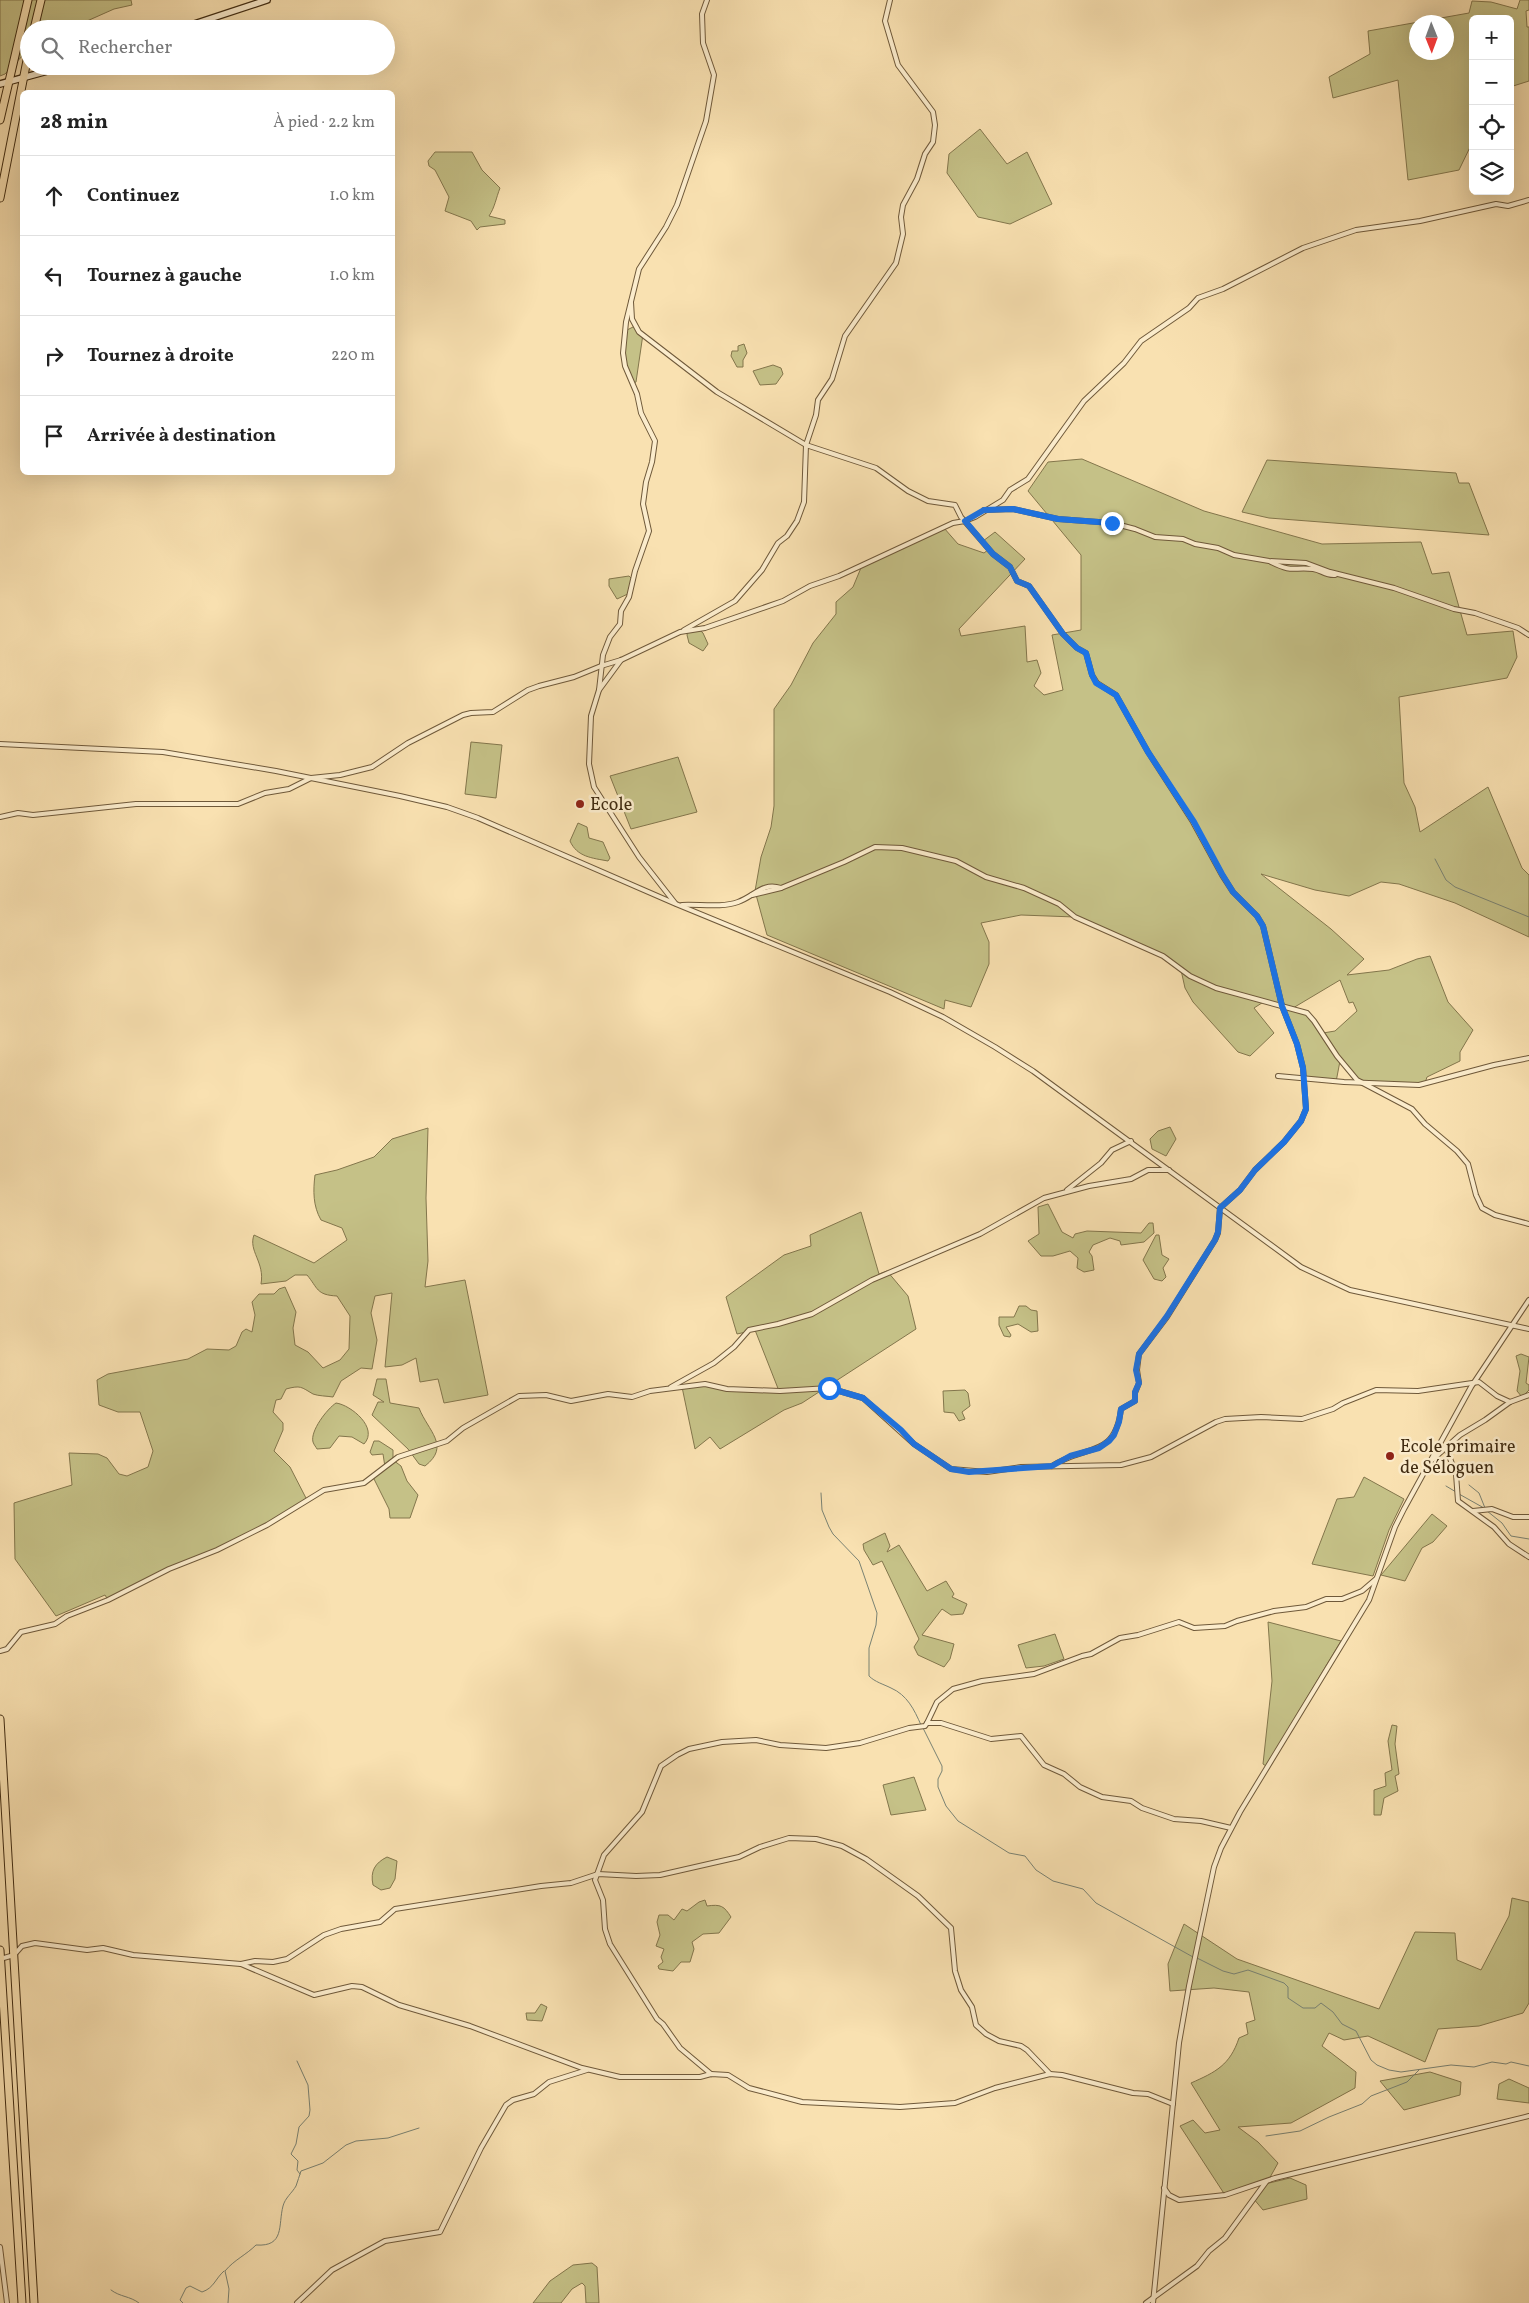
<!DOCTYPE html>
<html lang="fr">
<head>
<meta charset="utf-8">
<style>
	:root { --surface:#fff; --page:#f2f2f2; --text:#222; --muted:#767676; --line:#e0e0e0 }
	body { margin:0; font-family:Vollkorn,serif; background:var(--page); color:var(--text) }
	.controls { position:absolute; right:15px; top:15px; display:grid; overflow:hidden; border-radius:8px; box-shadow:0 5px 20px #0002 }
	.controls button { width:45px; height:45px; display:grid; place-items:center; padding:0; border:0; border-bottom:1px solid var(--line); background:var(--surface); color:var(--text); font:25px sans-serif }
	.compass { position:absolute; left:1409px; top:15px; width:45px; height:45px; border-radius:50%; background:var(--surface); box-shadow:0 5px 20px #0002; rotate:179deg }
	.stop { position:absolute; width:15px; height:15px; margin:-11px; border:4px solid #1a73e8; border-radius:50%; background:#fff }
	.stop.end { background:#1a73e8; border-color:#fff; box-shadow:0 1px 5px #0008 }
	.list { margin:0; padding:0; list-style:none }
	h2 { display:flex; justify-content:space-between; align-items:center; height:65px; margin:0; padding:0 20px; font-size:21px }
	h2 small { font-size:16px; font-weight:400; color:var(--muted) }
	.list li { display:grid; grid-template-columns:32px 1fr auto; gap:15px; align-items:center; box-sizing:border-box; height:80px; padding:0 20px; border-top:1px solid var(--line) }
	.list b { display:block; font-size:19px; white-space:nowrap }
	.list em { font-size:16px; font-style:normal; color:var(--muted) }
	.icon { flex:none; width:28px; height:28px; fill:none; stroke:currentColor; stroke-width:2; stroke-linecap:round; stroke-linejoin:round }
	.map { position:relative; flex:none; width:1529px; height:2303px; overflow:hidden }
	.search { position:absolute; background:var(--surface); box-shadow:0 5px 20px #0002; left:20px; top:20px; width:375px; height:55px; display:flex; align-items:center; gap:12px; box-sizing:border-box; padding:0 18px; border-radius:28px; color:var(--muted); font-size:19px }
	.panel { position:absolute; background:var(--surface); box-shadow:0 5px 20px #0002; left:20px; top:90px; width:375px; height:385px; border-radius:8px }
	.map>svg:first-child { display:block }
	.green { fill:#c5c187; stroke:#83764c; fill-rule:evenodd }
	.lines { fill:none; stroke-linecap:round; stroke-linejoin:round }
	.stream { stroke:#798273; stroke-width:1 }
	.street-casing { stroke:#6f593a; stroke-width:6 }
	.secondary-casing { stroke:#412c12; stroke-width:8 }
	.highway-casing { stroke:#412c12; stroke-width:9 }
	.street { stroke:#fbeccc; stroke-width:4 }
	.secondary { stroke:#fbeccc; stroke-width:5.5 }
	.highway { stroke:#f9e1b1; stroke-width:7 }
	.route { stroke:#1a73e8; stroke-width:6 }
	.poi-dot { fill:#8f2418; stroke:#fbeccc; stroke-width:2 }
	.labels { text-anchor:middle; stroke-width:5; stroke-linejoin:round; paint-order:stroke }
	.poi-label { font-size:18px; fill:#412c12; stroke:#fbeccc; text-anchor:start }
</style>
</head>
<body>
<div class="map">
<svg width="1529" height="2303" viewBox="0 0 1529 2303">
	<rect width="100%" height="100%" fill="#f9e1b1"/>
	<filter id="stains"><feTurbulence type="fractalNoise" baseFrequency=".004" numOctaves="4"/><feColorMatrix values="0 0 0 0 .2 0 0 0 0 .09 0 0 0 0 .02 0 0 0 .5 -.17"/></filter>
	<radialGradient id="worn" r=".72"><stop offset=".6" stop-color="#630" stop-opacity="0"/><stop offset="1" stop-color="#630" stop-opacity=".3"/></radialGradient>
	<g class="green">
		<polygon points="0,0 131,0 132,5 114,9 69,29 29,29 29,49 5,74 0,76"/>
		<path d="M1520,0H1529V10L1526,11L1527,27H1529V81L1510,87V19H1473V141L1459,170L1408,180L1398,80L1333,98L1329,77L1370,54L1368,31L1469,13L1472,1L1491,2L1517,9ZM1446,22V52H1416V22Z"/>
		<polygon points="980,129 1007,164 1027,152 1052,204 1010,224 978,217 947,173 949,154"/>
		<path d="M435,152H472L482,170L500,188C496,198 495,207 489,216L505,220V224L480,227L477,230L471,221L445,211L449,197L435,170L429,166L428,161Z"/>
		<polygon points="635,326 643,334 636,382 632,384 625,366 625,331"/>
		<polygon points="744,344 747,353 743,360 743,367 737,367 731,356 732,351 738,351 738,346"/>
		<polygon points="773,365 781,368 783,374 776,384 760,385 753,371"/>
		<path d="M1082,459L1204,511L1322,544L1421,542L1432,574L1449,572L1467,635L1513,631L1517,657L1507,678L1399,697L1404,783L1415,807L1420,832L1488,787L1522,868L1529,875V937L1455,903L1399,884L1381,882L1349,896L1315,890L1261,874L1331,929L1364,959L1347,975L1389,970L1417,959L1430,956L1448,1002L1473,1030L1460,1052V1061L1427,1077L1425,1083H1361L1340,1061L1336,1082L1304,1079L1297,1044L1282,1006L1265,1001L1254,1008L1274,1033L1250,1056L1238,1052L1193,1002L1185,988L1181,970L1163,956L1075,917L1021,915L981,923L989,942V964L971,1007L945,1000L944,1009L767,935L755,891L761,857L771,827L774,806V709L791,685L813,643L836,614V602L853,587L863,563L944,528L958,544L984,553L989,549L983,541L995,532L1025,559L959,629L961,636L1025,626L1027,662L1037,660L1041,673L1034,686L1044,695L1063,690L1052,635L1081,630V555L1028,491L1048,462ZM1340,980L1349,1003L1353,1002L1357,1011L1335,1031L1323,1033L1307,1013L1293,1008Z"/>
		<polygon points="1267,460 1456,473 1459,483 1469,483 1489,535 1269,518 1242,512"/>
		<polygon points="629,576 632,579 630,593 617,599 609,586 609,579"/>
		<polygon points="694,625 703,633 708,644 703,651 689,643 687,635 689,627"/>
		<polygon points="471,742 502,745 496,798 465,794"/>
		<polygon points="678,757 697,812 631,829 610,776"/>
		<path d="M578,823L587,827L589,838L603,842L610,858L608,861C592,858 577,857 570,841Z"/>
		<polygon points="1170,1127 1176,1139 1166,1156 1152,1149 1150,1139 1158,1131"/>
		<path d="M428,1128L426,1198L428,1261L425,1287L465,1280L488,1395L444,1403L438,1379L420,1382L416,1358L402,1365L385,1367L392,1293L375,1296L371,1313L377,1340L372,1369L361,1368L341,1381L333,1397C327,1396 318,1396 313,1394C301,1387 301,1385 286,1389L281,1399L276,1400L273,1412L283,1423V1430L274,1451L290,1467L307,1500L267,1525L217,1550L169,1569L108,1600L105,1595L56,1616L15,1559L14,1503L72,1485L69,1453L98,1454L107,1458L119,1474L127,1476L148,1467L153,1451L140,1412H118L99,1405L97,1380L108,1374L188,1359L207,1349L229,1350L236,1346L242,1332L246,1329L252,1332L255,1315L252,1302L259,1294H274L279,1289L285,1287L296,1312L293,1328L295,1345L308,1352L323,1368L340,1360L349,1349L350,1316L337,1296C316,1295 318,1288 307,1275H295L286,1281L261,1284C265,1262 248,1251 254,1235L314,1263L347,1240L342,1228L321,1220C313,1206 313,1191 315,1175L337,1170L374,1157L392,1139Z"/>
		<polygon points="1048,1204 1062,1232 1073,1238 1075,1234 1087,1231 1141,1233 1149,1223 1153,1223 1154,1233 1144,1242 1121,1245 1120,1241 1110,1238 1093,1245 1089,1252 1092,1256 1094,1270 1084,1272 1077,1268 1078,1258 1070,1251 1053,1256 1041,1256 1028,1241 1039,1234 1038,1207"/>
		<polygon points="861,1212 879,1274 887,1271 908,1296 916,1329 802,1403 784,1410 720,1449 710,1437 695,1449 682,1387 696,1384 727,1389 779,1391 755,1330 737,1334 726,1297 784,1255 811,1246 810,1235"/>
		<polygon points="1156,1235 1159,1235 1162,1255 1169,1259 1163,1268 1166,1277 1162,1281 1154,1279 1143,1260"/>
		<polygon points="1019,1306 1026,1306 1031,1310 1037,1311 1038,1331 1031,1332 1018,1324 1006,1327 1011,1335 1010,1337 1004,1336 999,1325 999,1317 1014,1317"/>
		<polygon points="1521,1354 1529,1357 1526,1383 1529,1385 1529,1390 1522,1397 1517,1391 1520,1371 1516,1356"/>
		<path d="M377,1379H386L390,1403L419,1408C428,1431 451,1446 425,1466L419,1464L408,1449L372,1415L378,1402H384L373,1395Z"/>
		<polygon points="965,1390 968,1393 970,1406 962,1412 965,1419 959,1421 954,1413 944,1412 943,1391"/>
		<path d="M336,1403C351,1405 379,1428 364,1444L352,1437L339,1436L330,1448L317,1449C316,1447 314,1445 313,1442C310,1431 327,1409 336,1403Z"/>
		<polygon points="374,1441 379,1441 393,1450 393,1460 401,1466 407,1481 418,1495 410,1518 390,1518 389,1509 373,1477 385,1467 383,1454 372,1455 370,1452"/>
		<polygon points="1364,1477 1404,1499 1389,1530 1373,1576 1312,1564 1337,1499 1354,1497"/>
		<polygon points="1432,1514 1447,1526 1433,1542 1422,1548 1405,1581 1381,1575"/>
		<polygon points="885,1533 890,1546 887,1552 899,1545 927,1591 946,1581 954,1594 952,1597 967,1604 963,1614 951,1615 942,1609 922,1635 954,1644 950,1659 944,1667 918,1655 914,1647 919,1639 882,1561 873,1565 864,1550 863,1544"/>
		<polygon points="1268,1622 1341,1641 1266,1766 1263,1764 1272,1681"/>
		<polygon points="1055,1634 1064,1659 1044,1666 1026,1668 1018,1645"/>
		<polygon points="1392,1725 1397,1726 1395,1744 1399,1774 1395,1776 1398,1791 1384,1798 1381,1815 1374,1815 1374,1790 1386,1786 1385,1773 1392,1770 1388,1741"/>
		<polygon points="914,1777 926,1810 891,1815 883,1785"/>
		<path d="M387,1857L397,1861L395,1879L390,1888L381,1890L373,1885C370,1871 375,1863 387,1857Z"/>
		<path d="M1512,1898L1529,1902V2003L1523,2013L1479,2026L1438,2029L1425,2062L1368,2036L1344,2040L1329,2033L1322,2046L1356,2072L1355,2088L1291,2123L1238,2127L1258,2142L1278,2163L1268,2181L1225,2195L1180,2126L1193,2120L1205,2133L1220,2130L1191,2083C1216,2072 1230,2065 1239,2038L1248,2034L1246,2023L1255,2020L1249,1992L1214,1988L1170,1991L1168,1964L1184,1924L1237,1959L1379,2009L1415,1932L1455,1933L1457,1960L1481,1970L1509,1916Z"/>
		<path d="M705,1900L707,1906C721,1904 724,1906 731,1917L719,1933L703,1934L692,1942L694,1949L690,1962H681L673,1971L659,1969L658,1966L663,1962L661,1957L664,1949L656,1946L660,1935L657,1922L659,1915H668L674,1920L682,1909L687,1911L699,1902Z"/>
		<polygon points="541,2004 547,2007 542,2021 527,2020 526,2013 535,2013"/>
		<polygon points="1430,2072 1461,2082 1460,2095 1404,2110 1380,2081"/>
		<polygon points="1509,2079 1529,2088 1529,2103 1497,2099 1499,2084"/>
		<polygon points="1290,2178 1306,2185 1307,2199 1263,2210 1253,2198 1265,2184"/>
		<polygon points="592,2263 597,2267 599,2303 586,2303 585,2286 582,2283 572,2289 561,2303 533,2303 550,2281 573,2265"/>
	</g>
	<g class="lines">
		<g class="stream">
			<polyline points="1435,859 1446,880 1455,887 1529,917"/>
			<polyline points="1469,1485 1479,1493 1485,1508"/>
			<polyline points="1446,1486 1456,1492"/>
			<path d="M821,1493L822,1510L829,1527L833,1534L859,1561L877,1613L876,1625L869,1648V1676C875,1682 883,1684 891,1688C907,1695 914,1709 921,1725"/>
			<polyline points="1459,1494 1484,1508"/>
			<polyline points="1487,1511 1502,1523 1511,1536 1529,1539"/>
			<polyline points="923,1728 942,1766 942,1771 938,1779 938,1787 946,1806 958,1821 1009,1853 1025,1856 1036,1870 1053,1881 1083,1889 1096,1903 1193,1957"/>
			<polyline points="1197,1958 1223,1971 1234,1974 1248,1970 1284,1983 1288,1987 1288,1998 1303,2008 1315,2008 1321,2003 1333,2012 1342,2024 1356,2031 1371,2060 1377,2065 1389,2070 1401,2072 1451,2065 1474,2067 1492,2062 1506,2064 1511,2062 1529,2066"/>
			<polyline points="297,2061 308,2085 310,2110 309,2116 299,2127 296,2144 291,2154 298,2161 297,2170 300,2174"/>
			<polyline points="1266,2136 1300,2131 1329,2117 1362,2104 1371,2096 1407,2082 1419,2070"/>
			<path d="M111,2290C120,2297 130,2296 139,2303"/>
			<path d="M183,2303L180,2300L186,2288L190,2286L202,2292C214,2288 215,2279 224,2271"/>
			<path d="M228,2303L229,2289L225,2271C234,2260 246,2255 256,2245C285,2247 278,2225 283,2206C285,2198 292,2193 296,2186C298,2181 299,2176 301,2171L323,2163L346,2145L356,2141L388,2138L419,2128"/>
		</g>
		<defs>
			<g id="street">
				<path d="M631,302L632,319L639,332L717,392L806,445L876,468L908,491L928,501L955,505L961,517L993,554L1010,567L1017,581L1029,586L1063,634L1077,648L1086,653L1092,675L1097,683L1116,695L1148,752L1193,822L1222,875L1233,892L1257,916L1263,926L1282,1006L1297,1044L1303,1068L1306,1109L1301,1121L1284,1142L1255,1170L1240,1190L1220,1208L1218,1233L1215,1240L1167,1317L1139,1354L1137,1370L1139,1383L1135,1393V1401L1121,1409C1115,1459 1085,1444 1052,1466"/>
				<polyline points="984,510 1013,509 1058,519 1112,523 1135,529 1155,537 1183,539 1195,544 1218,548 1234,555 1269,561 1306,563 1330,572 1394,588 1454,609 1475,613 1518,628 1529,635"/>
				<path d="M1271,562C1293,573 1292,567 1313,569C1321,570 1326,576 1335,575"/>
				<polyline points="684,630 735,601 762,570 778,543 787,536 797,521 804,502 806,445 816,415 818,400 832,379 845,336 896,263 903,234 901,217 903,205 917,179 925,154 933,142 935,125 933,112 898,65 885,21 890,0"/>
				<polyline points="621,660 599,690 591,716 589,764 594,787 639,857 675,903"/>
				<polyline points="599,690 603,655 610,637 620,624 621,611 629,597 635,571 649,531 643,504 646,482 652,462 655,441 641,413 637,394 625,366 623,353 626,322 639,269 666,227 677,205 706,121 714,75 703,43 702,14 707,0"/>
				<polyline points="0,744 163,752 276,771 400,796 447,807 478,818 676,904 890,992 943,1017 995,1047 1033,1071 1301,1267 1350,1290 1529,1329"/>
				<polyline points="0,817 18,813 33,815 136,804 238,804 265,793 289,789 311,778 340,775 372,767 408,743 463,715 471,713 493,712 528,690 539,686 574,677 601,666 621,660 680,632 705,628 783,601 810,586 839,576 953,523 965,521 975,517 1003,500 1010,490 1028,479 1084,401 1124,363 1141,341 1189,308 1198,298 1223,289 1303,248 1356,230 1420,221 1496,204 1508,206 1529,200"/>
				<polyline points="752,895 781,888"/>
				<path d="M682,905C699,904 721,908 738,902C755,896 762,882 781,888L844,862L875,847L902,848L956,861L986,877L1024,888L1059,904L1075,917L1163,956L1190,976L1216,988L1307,1013L1314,1021L1337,1056L1357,1080L1412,1109L1425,1124L1457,1151L1468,1164L1476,1195L1482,1208L1495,1215L1529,1224"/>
				<polyline points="1278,1076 1344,1082 1419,1085 1494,1065 1529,1058"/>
				<polyline points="1067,1190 1101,1163 1112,1150 1131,1141"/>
				<polyline points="671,1387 714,1363 734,1347 749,1330 778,1324 812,1314 872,1280 980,1234 1044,1198 1089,1186 1131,1179 1148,1170 1169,1170"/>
				<polyline points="1446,1448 1456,1474 1458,1501 1494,1527 1509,1544 1529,1557"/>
				<polyline points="1432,1460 1460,1435 1485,1420 1510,1402 1529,1395"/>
				<polyline points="1473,1511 1492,1509 1513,1517 1529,1517"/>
				<polyline points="0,1651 7,1649 21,1632 55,1624 67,1616 108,1600 169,1569 217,1550 267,1525 324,1490 364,1483 398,1457 447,1441 463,1428 519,1396 546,1395 571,1401 608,1394 632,1397 650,1391 705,1384 727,1389 780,1391 829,1388 863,1398 914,1444 951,1469 987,1472 1021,1467 1121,1465 1151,1457 1216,1422 1225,1419 1261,1417 1302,1419 1333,1409 1343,1403 1376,1390 1418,1391 1479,1382 1497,1396 1510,1402"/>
				<polyline points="927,1723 937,1702 953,1689 982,1681 1034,1674 1082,1656 1091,1654 1120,1638 1138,1635 1179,1622 1194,1628 1225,1626 1237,1621 1274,1611 1306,1607 1326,1599 1342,1599 1362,1591 1376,1579"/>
				<polyline points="0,1959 14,1955 22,1946 35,1943 87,1950 103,1948 133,1955 241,1964 314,1995 352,1986 362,1987 399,2005 470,2026 582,2068 620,2077 700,2077 711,2074 728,2075 749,2088 802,2102 900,2107 955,2103 995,2088 1050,2074 1062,2075 1133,2093 1148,2094 1173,2104"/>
				<polyline points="241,1964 255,1961 273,1962 287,1959 324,1935 341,1929 380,1922 395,1909 541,1886 571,1883 598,1874 636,1876 660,1875 739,1857 760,1847 789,1838 816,1839 842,1846 866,1859 918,1896 951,1928 955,1971 961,1990 972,2007 976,2025 986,2034 999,2041 1021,2046 1027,2050 1050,2074"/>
				<polyline points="711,2074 680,2048 663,2024 657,2019 610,1944 605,1929 603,1900 595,1880 604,1855 642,1812 661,1766 677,1755 689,1749 722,1742 756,1740 780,1745 826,1748 860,1743 909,1728 925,1726 927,1723 941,1723 991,1739 1021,1736 1044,1765 1064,1774 1080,1787 1102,1797 1131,1801 1142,1808 1174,1819 1201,1821 1231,1828"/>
				<polyline points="1164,2188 1169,2195 1179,2200 1225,2195 1275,2178 1529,2116"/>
				<polyline points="0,2247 7,2303"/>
				<polyline points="297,2303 332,2270 385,2241 440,2232 481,2148 506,2105 513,2100 534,2094 549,2082 587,2070"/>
				<polyline points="1146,2303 1197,2266 1209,2251 1225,2238 1266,2182"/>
				<polyline points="1153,2303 1179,2043 1189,1986 1214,1867 1221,1848 1240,1812 1369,1600 1395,1527 1404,1509 1471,1387 1529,1300"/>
			</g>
			<g id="secondary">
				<polyline points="179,29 267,0"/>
				<polyline points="0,84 66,66"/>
			</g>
			<g id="highway">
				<polyline points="34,29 41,0"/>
				<polyline points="0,120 28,0"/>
				<polyline points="0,198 29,50"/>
				<polyline points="0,1719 34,2303"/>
				<polyline points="0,1950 22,2303"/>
			</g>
		</defs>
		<use href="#street" class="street-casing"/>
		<use href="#secondary" class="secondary-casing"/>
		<use href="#highway" class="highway-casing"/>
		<use href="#street" class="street"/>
		<use href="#secondary" class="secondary"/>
		<use href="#highway" class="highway"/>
	</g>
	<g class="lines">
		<polyline class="route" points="829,1388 863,1398 901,1430 914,1444 951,1469 969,1472 1052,1466 1070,1456 1099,1448 1109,1441 1114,1435 1119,1422 1121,1409 1135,1401 1135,1392 1139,1383 1136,1370 1139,1354 1167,1316 1215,1240 1218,1232 1220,1208 1240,1190 1255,1170 1284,1142 1301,1121 1306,1109 1303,1068 1297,1044 1282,1006 1263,926 1257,916 1233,892 1222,874 1194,822 1148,752 1116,695 1096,683 1092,675 1086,653 1077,648 1063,634 1029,586 1017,581 1010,567 993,554 965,521 984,510 1013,509 1058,519 1112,523"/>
	</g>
	<g class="poi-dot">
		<circle cx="580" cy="804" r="5"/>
		<circle cx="1390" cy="1456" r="5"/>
	</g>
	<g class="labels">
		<g class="poi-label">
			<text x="590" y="810">Ecole</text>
			<text x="1400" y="1452">Ecole primaire<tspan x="1400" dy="21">de Séloguen</tspan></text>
		</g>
	</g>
	<rect width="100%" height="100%" filter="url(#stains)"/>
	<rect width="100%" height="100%" fill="url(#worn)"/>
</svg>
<div class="controls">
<button>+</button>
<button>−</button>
<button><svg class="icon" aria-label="locate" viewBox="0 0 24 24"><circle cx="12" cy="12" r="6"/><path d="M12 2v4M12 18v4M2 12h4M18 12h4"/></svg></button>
<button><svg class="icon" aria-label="layers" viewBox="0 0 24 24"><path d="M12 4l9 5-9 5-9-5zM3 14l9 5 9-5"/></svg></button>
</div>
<svg class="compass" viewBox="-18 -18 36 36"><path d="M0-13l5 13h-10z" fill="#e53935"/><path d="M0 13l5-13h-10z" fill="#767676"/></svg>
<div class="stop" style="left:829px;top:1388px"></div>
<div class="stop end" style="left:1112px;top:523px"></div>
<div class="search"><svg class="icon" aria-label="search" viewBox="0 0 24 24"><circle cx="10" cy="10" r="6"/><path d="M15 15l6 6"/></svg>Rechercher</div>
<section class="panel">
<h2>28 min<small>À pied · 2.2 km</small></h2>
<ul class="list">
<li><svg class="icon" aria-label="ahead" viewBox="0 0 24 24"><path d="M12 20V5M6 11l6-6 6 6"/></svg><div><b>Continuez</b></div><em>1.0 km</em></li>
<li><svg class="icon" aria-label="left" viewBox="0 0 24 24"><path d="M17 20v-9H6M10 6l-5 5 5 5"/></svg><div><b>Tournez à gauche</b></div><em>1.0 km</em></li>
<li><svg class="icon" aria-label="right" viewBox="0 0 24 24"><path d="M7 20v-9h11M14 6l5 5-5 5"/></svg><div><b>Tournez à droite</b></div><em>220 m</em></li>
<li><svg class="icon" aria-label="arrive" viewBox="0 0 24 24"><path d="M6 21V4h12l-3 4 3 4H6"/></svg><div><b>Arrivée à destination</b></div></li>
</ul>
</section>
</div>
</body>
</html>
